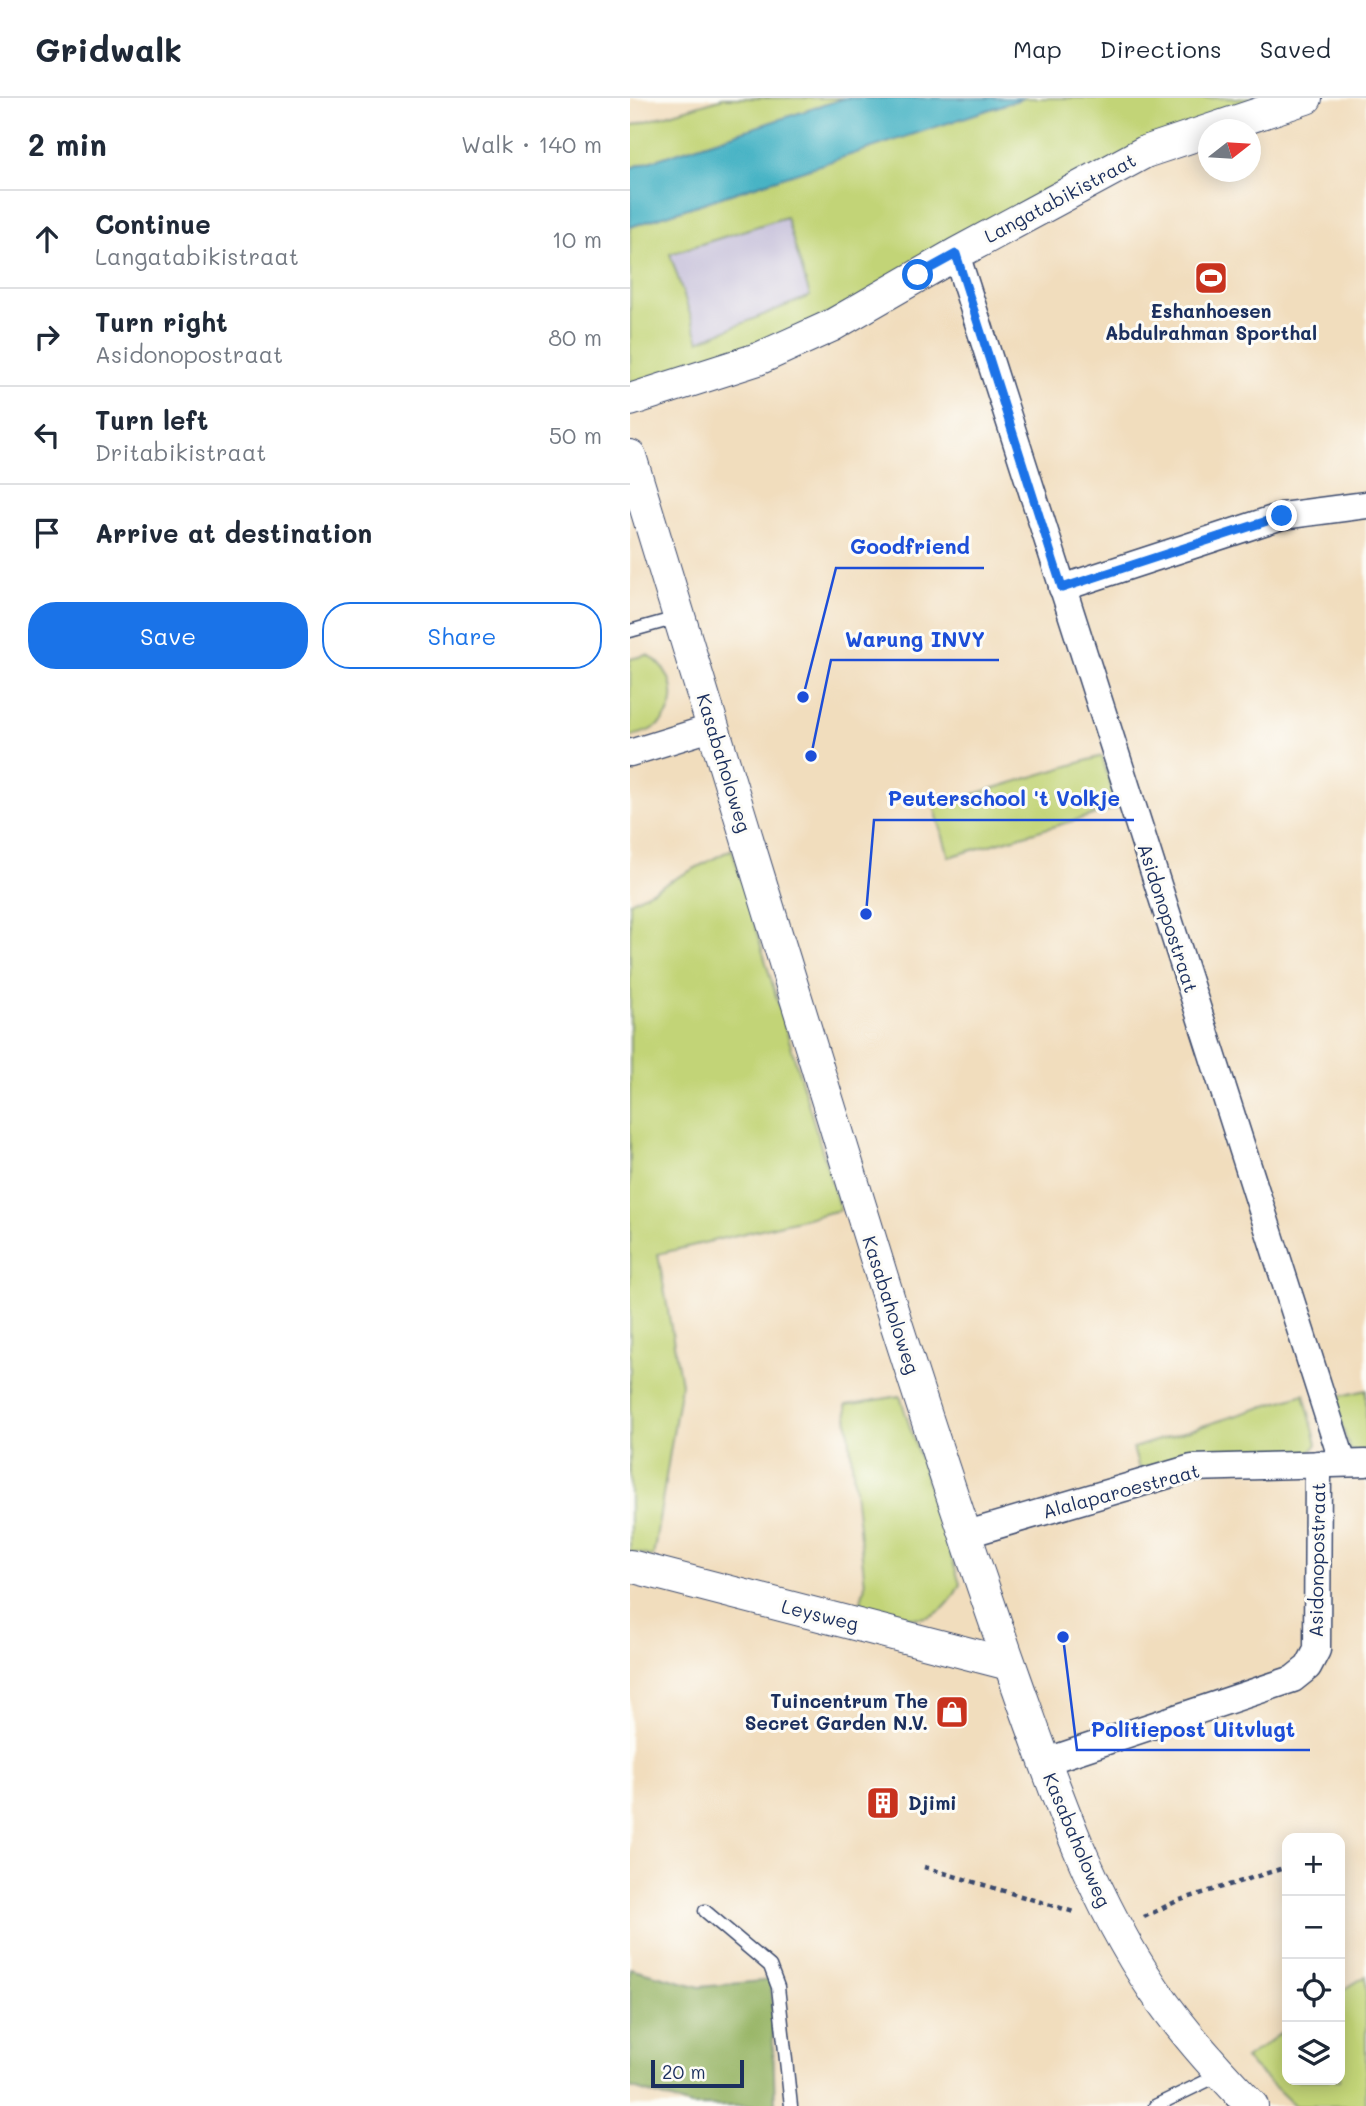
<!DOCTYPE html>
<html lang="en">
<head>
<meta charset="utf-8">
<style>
	:root { --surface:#fff; --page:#f2f2f3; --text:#1f2937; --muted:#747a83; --line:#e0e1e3; --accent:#1a73e8 }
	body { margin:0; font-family:Mali,sans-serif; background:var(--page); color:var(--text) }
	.controls { position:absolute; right:21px; bottom:21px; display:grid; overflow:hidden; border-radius:14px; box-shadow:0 4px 18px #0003 }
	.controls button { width:63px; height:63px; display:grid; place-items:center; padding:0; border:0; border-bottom:2px solid var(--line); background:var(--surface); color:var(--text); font:35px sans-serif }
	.compass { position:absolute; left:568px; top:21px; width:63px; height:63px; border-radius:50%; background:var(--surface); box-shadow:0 4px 18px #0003; rotate:73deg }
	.scale { position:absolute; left:21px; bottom:18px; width:93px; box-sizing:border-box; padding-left:7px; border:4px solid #1b2f5e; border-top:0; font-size:19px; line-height:24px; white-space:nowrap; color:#1b2f5e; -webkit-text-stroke:5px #fdfcf7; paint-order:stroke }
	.stop { position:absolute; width:21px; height:21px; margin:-16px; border:5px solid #1a73e8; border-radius:50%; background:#fff }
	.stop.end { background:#1a73e8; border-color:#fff; box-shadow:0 2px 7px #0008 }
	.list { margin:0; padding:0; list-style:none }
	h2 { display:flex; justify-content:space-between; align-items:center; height:91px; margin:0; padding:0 28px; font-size:30px }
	h2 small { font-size:23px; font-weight:400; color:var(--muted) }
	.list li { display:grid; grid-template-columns:46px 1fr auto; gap:21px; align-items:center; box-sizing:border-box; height:98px; padding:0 28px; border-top:2px solid var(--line) }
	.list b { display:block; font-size:26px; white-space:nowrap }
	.list p { margin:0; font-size:23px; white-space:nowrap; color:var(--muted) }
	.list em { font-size:23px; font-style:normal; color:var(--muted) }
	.actions { display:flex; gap:14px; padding:21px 28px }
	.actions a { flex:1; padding:16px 0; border:2px solid var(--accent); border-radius:28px; text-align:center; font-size:24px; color:var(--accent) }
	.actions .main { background:var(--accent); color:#fff }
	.icon { flex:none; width:38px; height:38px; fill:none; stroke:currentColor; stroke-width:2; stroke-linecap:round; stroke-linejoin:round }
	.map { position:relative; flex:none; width:736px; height:2008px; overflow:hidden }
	header { display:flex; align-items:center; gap:42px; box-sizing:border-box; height:98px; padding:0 35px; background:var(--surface); border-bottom:2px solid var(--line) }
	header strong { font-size:33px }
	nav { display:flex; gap:38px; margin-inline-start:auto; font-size:24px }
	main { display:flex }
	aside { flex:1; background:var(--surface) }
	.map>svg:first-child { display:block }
	.industrial { fill:#c6c0da }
	.green { fill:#c2d477; stroke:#6e826a; stroke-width:2; fill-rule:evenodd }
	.forest { fill:#99b668; stroke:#5a7263; stroke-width:2 }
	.water { fill:#47b3c5; stroke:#317192; stroke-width:2 }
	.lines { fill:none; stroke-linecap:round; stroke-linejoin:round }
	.service-casing { stroke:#3b496c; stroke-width:15 }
	.minor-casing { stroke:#3b496c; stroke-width:29 }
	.tertiary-casing { stroke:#3b496c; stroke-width:34 }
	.path { stroke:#3b496c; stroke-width:4.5; stroke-dasharray:5 5; stroke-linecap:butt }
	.service { stroke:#fff; stroke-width:12 }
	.minor { stroke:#fff; stroke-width:26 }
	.tertiary { stroke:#fff; stroke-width:32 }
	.route { stroke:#1a73e8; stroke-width:9 }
	.labels { text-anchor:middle; stroke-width:6; stroke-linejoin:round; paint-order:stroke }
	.street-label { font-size:19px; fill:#1b2f5e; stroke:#fdfcf7 }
	.poi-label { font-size:19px; font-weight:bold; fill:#1b2f5e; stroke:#fdfcf7 }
	.leader { fill:none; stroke:#1d4ed8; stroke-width:2.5 }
	.callout-dot { fill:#1d4ed8; stroke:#fdfcf7; stroke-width:2.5 }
	.callout-label { font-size:21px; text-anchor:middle; font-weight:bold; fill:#1d4ed8; stroke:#fdfcf7; stroke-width:6; stroke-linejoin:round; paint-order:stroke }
</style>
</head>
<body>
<header>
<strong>Gridwalk</strong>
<nav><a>Map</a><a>Directions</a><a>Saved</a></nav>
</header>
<main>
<aside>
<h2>2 min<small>Walk · 140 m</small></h2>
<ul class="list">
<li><svg class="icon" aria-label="ahead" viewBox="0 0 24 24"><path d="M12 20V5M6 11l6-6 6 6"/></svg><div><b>Continue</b><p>Langatabikistraat</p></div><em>10 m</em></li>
<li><svg class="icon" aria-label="right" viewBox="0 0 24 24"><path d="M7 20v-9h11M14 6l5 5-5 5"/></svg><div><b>Turn right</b><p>Asidonopostraat</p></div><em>80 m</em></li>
<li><svg class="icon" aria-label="left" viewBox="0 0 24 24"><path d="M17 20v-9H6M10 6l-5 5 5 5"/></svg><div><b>Turn left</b><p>Dritabikistraat</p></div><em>50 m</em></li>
<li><svg class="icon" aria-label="arrive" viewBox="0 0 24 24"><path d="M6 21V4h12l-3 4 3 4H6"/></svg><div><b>Arrive at destination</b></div></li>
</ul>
<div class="actions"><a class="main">Save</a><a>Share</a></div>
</aside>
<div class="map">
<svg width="736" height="2008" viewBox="0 0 736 2008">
	<rect width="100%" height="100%" fill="#fdfcf7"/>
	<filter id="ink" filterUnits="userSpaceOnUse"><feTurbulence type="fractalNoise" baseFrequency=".0143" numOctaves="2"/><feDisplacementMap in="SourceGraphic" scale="14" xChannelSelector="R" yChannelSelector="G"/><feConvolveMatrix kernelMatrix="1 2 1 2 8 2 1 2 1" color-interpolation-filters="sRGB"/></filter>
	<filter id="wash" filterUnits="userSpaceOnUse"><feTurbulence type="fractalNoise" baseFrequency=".00686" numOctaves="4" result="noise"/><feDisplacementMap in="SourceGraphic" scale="28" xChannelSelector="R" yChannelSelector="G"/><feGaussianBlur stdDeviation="1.57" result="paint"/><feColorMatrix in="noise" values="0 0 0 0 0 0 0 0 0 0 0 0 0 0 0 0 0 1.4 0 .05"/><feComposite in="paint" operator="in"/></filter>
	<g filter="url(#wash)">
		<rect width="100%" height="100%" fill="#f1ddbd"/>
		<polygon class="industrial" points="156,119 180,198 69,244 40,156"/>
		<g class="green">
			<polygon points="93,0 215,0 0,70 0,28"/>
			<path d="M394,0H634L155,237L0,287V129ZM156,119L180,198L69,243L40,156Z"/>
			<path d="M17,557C44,570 53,609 26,629C18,634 9,636 0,639V561Z"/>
			<polygon points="472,658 487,710 319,759 304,708"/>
			<polygon points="102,751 210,1112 28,1156 51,1286 23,1459 0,1453 0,804"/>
			<polygon points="736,1292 736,1353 720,1353 703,1300"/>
			<polygon points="674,1296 687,1346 679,1356 555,1359 509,1371 503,1350"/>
			<path d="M270,1298L330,1486C306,1538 275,1517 230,1507L235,1487L216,1307Z"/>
			<polygon points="736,1878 736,2008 665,2008 615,1961 657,1931 657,1982 710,1982 710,1894"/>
		</g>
		<polygon class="forest" points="0,1870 70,1889 141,1882 145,2008 61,2008 0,1989"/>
		<polygon class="water" points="215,0 394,0 0,129 0,70"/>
	</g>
	<g filter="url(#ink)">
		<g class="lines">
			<defs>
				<g id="service">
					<polyline points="0,533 50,519"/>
					<polyline points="75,1813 140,1868 148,1889 161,2008"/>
					<polyline points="525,2008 591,1976"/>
				</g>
				<g id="minor">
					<polyline points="326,156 713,1365"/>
					<polyline points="432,490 652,418 736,407"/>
					<polyline points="0,655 84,629"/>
					<polyline points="334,1437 562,1370 736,1365"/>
					<polyline points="414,1664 663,1581 678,1569 687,1552 688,1366"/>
				</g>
				<g id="tertiary">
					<polyline points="0,302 128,261 201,228 326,156 515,54 676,0"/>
					<path d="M0,358C90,647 176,939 267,1228C306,1350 346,1471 389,1592C426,1696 462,1800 524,1892C552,1933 587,1972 622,2008"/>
					<polyline points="0,1468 379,1566"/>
				</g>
			</defs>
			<use href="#service" class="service-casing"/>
			<use href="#minor" class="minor-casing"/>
			<use href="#tertiary" class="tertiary-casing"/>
			<g class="path">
				<polyline points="294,1769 444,1814"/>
				<polyline points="514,1819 547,1803 657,1769"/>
			</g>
			<use href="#service" class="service"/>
			<use href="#minor" class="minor"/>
			<use href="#tertiary" class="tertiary"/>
		</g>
	</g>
	<g class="lines" filter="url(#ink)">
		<polyline class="route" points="288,177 326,156 432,490 652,418"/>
	</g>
	<defs>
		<symbol id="stadium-square" viewBox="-11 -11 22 22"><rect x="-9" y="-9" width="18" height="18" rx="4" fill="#c8321e" stroke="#fdfcf7"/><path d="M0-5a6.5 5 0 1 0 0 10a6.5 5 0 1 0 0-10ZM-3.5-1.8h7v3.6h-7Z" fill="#fff"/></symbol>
		<symbol id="shop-square" viewBox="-11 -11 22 22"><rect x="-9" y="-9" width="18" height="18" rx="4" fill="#c8321e" stroke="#fdfcf7"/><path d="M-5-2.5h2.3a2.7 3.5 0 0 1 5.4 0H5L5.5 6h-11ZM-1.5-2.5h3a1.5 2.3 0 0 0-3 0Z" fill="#fff"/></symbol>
		<symbol id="building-square" viewBox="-11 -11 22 22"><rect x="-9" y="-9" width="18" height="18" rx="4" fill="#c8321e" stroke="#fdfcf7"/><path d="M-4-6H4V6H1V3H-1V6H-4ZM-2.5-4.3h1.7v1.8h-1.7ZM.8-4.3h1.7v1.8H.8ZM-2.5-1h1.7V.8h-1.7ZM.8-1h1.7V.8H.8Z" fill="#fff"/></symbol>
	</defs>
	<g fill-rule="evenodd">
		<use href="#stadium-square" x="562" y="161" width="38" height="38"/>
		<use href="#shop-square" x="303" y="1595" width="38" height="38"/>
		<use href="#building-square" x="234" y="1686" width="38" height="38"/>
	</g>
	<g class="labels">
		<g class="street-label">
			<text transform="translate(430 100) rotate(-28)" y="7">Langatabikistraat</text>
			<text transform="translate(94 665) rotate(73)" y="7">Kasabaholoweg</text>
			<text transform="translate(538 820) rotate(72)" y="7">Asidonopostraat</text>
			<text transform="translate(261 1207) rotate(72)" y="7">Kasabaholoweg</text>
			<text transform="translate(491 1393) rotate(-15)" y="7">Alalaparoestraat</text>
			<text transform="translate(687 1462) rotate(-89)" y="7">Asidonopostraat</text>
			<text transform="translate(190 1517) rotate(14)" y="7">Leysweg</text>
			<text transform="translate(447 1742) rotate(67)" y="7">Kasabaholoweg</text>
		</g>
		<g class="poi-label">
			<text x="581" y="220">Eshanhoesen<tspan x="581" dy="22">Abdulrahman Sporthal</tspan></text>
			<text x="298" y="1610" text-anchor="end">Tuincentrum The<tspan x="298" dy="22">Secret Garden N.V.</tspan></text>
			<text x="278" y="1712" text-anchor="start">Djimi</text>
		</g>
	</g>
	<path class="leader" d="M173 599L206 470H354M181 658L201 562H369M236 816L244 722H504M433 1539L447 1652H680"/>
	<g class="callout-dot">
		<circle cx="173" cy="599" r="7"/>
		<circle cx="181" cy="658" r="7"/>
		<circle cx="236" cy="816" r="7"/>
		<circle cx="433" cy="1539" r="7"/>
	</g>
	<g class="callout-label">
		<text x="280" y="456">Goodfriend</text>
		<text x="285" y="549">Warung INVY</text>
		<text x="374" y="708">Peuterschool 't Volkje</text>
		<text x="563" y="1639">Politiepost Uitvlugt</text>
	</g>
</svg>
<div class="controls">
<button>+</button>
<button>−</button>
<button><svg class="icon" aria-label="locate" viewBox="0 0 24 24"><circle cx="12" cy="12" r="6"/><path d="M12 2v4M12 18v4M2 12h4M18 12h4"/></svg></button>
<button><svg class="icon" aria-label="layers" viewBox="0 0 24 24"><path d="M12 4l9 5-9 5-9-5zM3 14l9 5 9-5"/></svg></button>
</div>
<svg class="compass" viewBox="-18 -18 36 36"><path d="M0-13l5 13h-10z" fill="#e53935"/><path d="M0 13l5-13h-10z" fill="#747a83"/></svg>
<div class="scale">20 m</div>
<div class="stop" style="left:288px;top:177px"></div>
<div class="stop end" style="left:652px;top:418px"></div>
</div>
</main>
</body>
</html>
